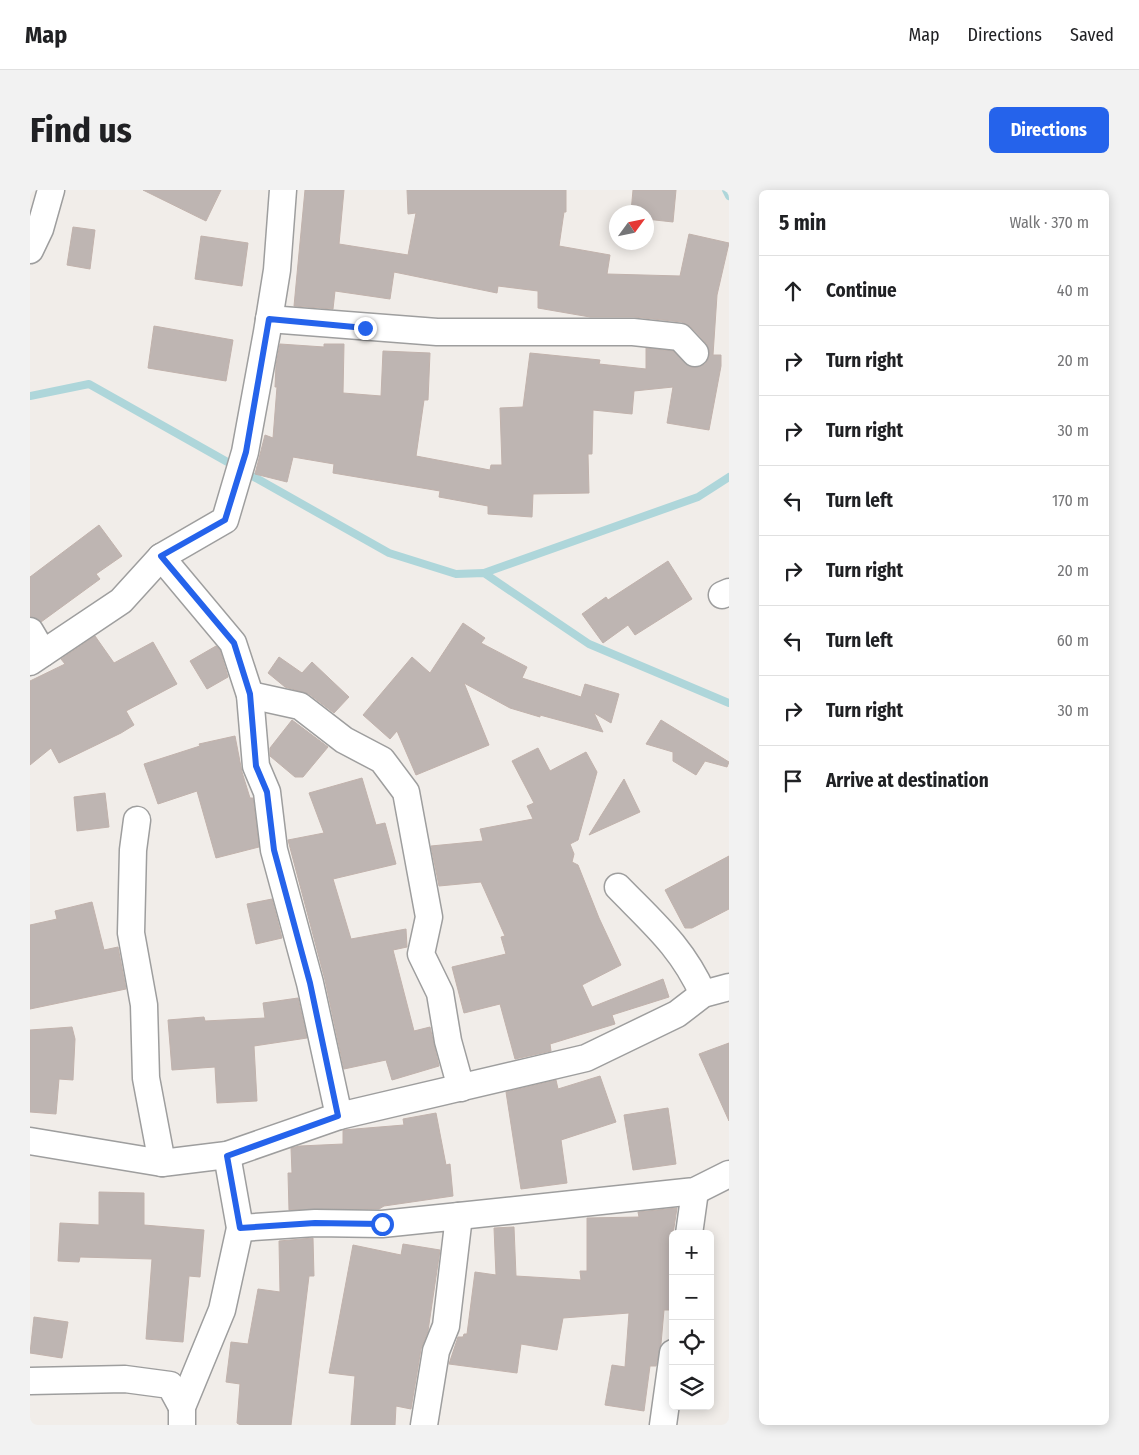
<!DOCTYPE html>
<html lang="en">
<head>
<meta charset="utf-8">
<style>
	:root { --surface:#fff; --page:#f2f2f2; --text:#202124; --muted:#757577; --line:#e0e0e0; --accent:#2563eb }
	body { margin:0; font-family:"Fira Sans Condensed",sans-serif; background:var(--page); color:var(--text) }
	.controls { position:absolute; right:15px; bottom:15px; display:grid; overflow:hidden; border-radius:8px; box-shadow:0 2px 12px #0003 }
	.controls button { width:45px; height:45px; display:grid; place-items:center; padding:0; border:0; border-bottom:1px solid var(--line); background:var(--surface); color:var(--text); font:25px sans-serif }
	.compass { position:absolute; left:579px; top:15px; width:45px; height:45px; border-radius:50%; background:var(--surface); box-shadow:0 2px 12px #0003; rotate:57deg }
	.stop { position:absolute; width:15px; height:15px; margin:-11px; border:4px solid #2563eb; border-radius:50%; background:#fff }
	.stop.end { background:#2563eb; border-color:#fff; box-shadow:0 1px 5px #0008 }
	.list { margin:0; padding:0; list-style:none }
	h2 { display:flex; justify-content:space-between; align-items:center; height:65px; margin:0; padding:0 20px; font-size:21px }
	h2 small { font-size:16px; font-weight:400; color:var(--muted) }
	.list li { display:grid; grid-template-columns:32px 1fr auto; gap:15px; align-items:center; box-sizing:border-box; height:70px; padding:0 20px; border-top:1px solid var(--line) }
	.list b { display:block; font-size:19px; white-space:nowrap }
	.list em { font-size:16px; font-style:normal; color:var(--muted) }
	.icon { flex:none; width:28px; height:28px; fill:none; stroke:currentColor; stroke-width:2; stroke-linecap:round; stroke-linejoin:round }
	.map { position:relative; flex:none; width:699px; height:1235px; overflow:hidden; border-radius:8px }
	header { display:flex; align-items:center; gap:30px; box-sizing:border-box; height:70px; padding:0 25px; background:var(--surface); border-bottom:1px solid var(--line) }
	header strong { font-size:24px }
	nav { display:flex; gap:28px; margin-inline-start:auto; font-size:18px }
	.intro { display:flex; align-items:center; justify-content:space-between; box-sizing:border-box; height:120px; padding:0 30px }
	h1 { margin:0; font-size:35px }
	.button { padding:12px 22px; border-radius:8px; background:var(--accent); color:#fff; font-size:18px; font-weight:700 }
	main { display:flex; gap:30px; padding:0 30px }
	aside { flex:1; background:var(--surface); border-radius:8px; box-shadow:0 2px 12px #0003 }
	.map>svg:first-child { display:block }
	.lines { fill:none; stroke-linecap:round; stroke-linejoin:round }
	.stream { stroke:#aed6da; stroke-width:8 }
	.building { fill:#beb5b2; stroke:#c1b2ac }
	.street-casing { stroke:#9e9e9e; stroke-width:29 }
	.street { stroke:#fff; stroke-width:26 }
	.route { stroke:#2563eb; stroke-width:6 }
</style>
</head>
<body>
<header>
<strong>Map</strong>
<nav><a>Map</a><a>Directions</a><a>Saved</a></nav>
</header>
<div class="intro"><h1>Find us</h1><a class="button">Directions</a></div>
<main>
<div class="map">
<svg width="699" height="1235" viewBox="0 0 699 1235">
	<rect width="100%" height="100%" fill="#f1ede9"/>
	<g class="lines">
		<g class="stream">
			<polyline points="696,0 699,6"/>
			<polyline points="0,206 59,194 359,363 426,384 454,383 559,454 699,513"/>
			<polyline points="454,383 668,307 699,287"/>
		</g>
	</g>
	<g class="building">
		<polygon points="113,0 191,0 176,31"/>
		<polygon points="275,0 314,0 309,54 378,65 386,23 378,24 377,0 536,0 536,22 534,22 529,56 580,65 577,84 650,86 659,44 699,53 687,105 683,165 691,165 691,176 679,240 637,233 643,197 604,201 602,224 563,220 562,264 558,264 559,303 503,304 502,327 458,324 458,316 409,307 410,301 303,283 304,274 263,267 257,292 225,284 235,245 243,248 247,197 245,197 246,175 250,154 294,157 294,154 314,154 313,203 351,206 353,161 400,163 398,210 394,210 386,266 460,280 461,275 472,275 470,218 493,217 500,163 570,170 569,174 616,179 616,158 643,161 661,177 669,177 675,174 679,167 679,159 676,153 661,137 652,132 604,127 560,127 508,118 508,101 468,96 467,103 364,82 360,109 305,101 303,119 264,116"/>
		<polygon points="603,0 646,0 643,32 616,29 616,22 601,22"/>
		<polygon points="43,37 65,40 60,79 37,75"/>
		<polygon points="171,46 218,53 212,96 165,89"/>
		<polygon points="124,136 203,150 196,191 118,178"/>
		<polygon points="69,335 92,366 66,384 70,389 11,432 0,426 0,387"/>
		<polygon points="638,371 662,409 605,445 598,435 573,453 552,424 576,407 578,410"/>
		<polygon points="433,433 455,448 451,453 497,477 492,488 551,507 555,494 589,504 581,533 564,523 573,542 510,525 510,527 480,518 434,493 459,555 386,585 367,541 360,549 333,525 382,467 400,483"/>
		<polygon points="65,446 84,473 123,452 147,494 96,521 104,535 91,543 29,573 21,558 0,575 0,491 35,474 31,469"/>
		<polygon points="186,456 190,460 198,487 177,499 160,471"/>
		<polygon points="249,467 272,483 282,472 319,507 304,523 279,504 255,497 238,483"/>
		<polygon points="262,530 298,557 273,587 265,587 240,566 240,558"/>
		<polygon points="631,530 699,572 697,577 675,571 666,585 643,571 643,562 616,554"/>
		<polygon points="205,546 212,582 220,608 223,608 229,657 186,668 167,601 128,614 114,574 170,556 169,554"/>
		<polygon points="508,558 520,581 556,562 567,582 548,650 540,654 544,664 542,672 548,675 569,728 591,775 552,795 562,817 633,789 639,807 582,825 585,834 520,854 521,861 485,869 470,814 434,823 422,777 476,764 471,747 475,746 451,692 409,696 401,656 453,651 450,639 503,629 497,616 504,613 482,571"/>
		<polygon points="332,588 346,635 355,633 366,674 303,689 321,749 376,739 377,757 363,760 384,841 400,837 409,876 362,890 356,870 314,879 295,790 258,650 294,643 279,603"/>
		<polygon points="594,589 610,622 559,645"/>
		<polygon points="75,603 79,637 47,641 44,607"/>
		<polygon points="699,666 699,719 662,738 655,738 635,700"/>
		<polygon points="242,709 252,748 226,754 217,714"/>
		<polygon points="62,712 74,760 88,757 96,799 0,819 0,735 27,729 25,721"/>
		<polygon points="268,808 277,848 224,856 227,911 187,913 185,877 142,880 138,830 174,827 175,831 235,828 233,813"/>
		<polygon points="42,837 45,849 43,890 29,889 26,924 0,922 0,840"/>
		<polygon points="699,853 699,931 669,864"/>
		<polygon points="570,886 586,932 531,950 537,993 491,999 476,902 526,890 528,899"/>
		<polygon points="638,918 646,974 603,980 594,925"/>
		<polygon points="406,923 416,975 420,974 423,1006 354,1016 349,1019 259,1020 258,983 262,983 261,958 270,956 313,954 313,940 374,935 373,929"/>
		<polygon points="69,1002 114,1003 114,1035 174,1040 170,1087 159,1086 153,1152 116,1149 122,1069 50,1067 49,1072 28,1071 30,1033 69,1035"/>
		<polygon points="647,1018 643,1044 643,1067 640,1067 641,1120 634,1120 631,1154 626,1176 620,1176 614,1221 575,1215 582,1175 595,1177 599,1123 533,1128 527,1160 491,1154 487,1183 419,1174 428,1147 433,1147 434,1144 437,1144 445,1082 466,1085 464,1038 484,1037 486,1086 551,1090 550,1081 557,1081 557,1028 609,1027 608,1022"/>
		<polygon points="283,1048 284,1086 279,1086 261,1235 210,1235 207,1233 210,1194 196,1192 201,1152 218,1154 228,1099 250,1102 249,1051"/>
		<polygon points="373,1054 410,1060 398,1141 391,1159 381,1219 366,1216 365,1235 321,1235 325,1186 299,1183 323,1055 371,1065"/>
		<polygon points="4,1127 38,1132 32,1168 0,1163"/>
	</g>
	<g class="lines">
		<defs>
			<g id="street">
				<polyline points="0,60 10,39 21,0"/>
				<polyline points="239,129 407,142 603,142 650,147 665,163"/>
				<polyline points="131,367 203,453 220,505 226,576 237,602 244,660 280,793 309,926"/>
				<polyline points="692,405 699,402"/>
				<polyline points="0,441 13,463"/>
				<polyline points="0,472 91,411 131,367 195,330 215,262 237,142 247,80 253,0"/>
				<polyline points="220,505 270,516 314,550 352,570 376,602 399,727 391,764 410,803 418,851 431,898"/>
				<polyline points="107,630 103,660 101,743 114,815 116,888 132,973"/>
				<path d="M588,697C623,733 652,757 673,804"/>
				<polyline points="0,951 132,973 197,965 309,926 556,868 647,824 673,804 699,797"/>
				<polyline points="429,1026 665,1001 699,984"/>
				<polyline points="210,1038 285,1033 352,1034 429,1026 416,1136 406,1161 394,1235"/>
				<polyline points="659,1044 665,1001"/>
				<polyline points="0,1191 95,1189 140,1195 152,1217"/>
				<polyline points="152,1235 152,1217 192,1120 210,1038 197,965"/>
				<polyline points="633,1235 643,1163"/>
			</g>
		</defs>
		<use href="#street" class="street-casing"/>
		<use href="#street" class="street"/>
	</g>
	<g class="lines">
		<polyline class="route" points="335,138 239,129 216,262 195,330 131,366 204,453 220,504 226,576 237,602 244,660 280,793 308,926 197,966 210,1038 285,1033 352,1034"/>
	</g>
</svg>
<div class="controls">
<button>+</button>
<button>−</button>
<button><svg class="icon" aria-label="locate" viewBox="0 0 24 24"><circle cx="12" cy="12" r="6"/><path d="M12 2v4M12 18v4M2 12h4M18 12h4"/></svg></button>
<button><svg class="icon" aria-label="layers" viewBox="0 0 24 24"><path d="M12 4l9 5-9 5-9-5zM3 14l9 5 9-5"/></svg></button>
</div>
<svg class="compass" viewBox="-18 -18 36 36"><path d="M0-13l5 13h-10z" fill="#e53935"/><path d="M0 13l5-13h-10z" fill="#757577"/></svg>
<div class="stop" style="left:352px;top:1034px"></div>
<div class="stop end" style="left:335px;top:138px"></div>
</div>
<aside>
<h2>5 min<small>Walk · 370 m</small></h2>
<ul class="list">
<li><svg class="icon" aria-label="ahead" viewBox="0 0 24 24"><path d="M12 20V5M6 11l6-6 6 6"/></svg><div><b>Continue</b></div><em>40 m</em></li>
<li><svg class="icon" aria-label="right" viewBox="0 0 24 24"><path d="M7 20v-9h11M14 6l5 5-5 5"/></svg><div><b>Turn right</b></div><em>20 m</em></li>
<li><svg class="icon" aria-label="right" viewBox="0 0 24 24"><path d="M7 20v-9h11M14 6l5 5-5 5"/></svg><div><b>Turn right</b></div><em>30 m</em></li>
<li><svg class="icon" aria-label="left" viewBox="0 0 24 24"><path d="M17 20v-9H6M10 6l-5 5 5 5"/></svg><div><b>Turn left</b></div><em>170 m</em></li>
<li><svg class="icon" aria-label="right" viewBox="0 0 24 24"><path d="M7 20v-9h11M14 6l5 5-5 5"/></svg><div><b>Turn right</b></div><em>20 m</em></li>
<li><svg class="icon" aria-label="left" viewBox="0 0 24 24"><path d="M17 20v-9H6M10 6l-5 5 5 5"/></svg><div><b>Turn left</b></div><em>60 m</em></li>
<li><svg class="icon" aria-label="right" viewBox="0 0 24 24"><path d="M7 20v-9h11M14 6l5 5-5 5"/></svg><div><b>Turn right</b></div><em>30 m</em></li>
<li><svg class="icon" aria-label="arrive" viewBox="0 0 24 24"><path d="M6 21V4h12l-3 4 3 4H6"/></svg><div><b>Arrive at destination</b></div></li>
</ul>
</aside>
</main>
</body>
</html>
